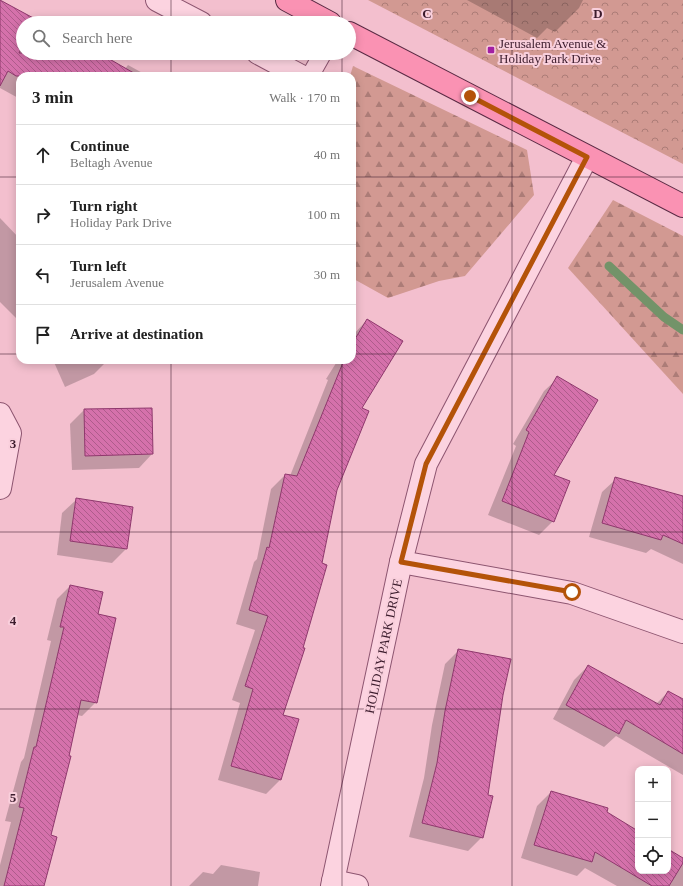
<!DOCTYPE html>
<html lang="en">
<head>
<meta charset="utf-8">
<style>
	:root { --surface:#fff; --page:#f6f6f6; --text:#222; --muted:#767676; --line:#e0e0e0 }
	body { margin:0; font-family:"Times New Roman",serif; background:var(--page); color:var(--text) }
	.controls { position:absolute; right:12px; bottom:12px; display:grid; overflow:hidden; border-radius:8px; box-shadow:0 2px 10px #0003 }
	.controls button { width:36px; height:36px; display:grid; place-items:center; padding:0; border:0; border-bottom:1px solid var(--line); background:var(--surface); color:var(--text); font:20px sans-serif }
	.stop { position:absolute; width:12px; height:12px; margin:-9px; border:3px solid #b45309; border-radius:50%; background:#fff }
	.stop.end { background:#b45309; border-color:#fff; box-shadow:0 1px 4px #0008 }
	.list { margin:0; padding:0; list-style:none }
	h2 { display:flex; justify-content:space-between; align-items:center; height:52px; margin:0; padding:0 16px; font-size:17px }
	h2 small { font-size:13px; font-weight:400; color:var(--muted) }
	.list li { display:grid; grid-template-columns:26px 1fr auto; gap:12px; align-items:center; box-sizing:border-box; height:60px; padding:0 16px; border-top:1px solid var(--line) }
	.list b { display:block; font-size:15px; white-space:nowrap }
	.list p { margin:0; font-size:13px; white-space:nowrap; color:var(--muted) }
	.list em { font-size:13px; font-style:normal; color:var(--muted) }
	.icon { flex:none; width:22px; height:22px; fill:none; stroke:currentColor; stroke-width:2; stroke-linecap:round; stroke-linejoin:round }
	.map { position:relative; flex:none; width:683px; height:886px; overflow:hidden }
	.search { position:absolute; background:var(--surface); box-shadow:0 2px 10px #0003; left:16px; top:16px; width:340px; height:44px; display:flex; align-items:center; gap:10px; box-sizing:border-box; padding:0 14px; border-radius:22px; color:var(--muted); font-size:15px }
	.panel { position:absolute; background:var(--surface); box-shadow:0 2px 10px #0003; left:16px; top:72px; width:340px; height:292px; border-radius:12px }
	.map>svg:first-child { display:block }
	.forest { fill:url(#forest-firs) }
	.park { fill:url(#park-crowns) }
	.shadow { fill:#0003 }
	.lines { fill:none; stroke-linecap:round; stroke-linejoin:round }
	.stream { stroke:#739369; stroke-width:9 }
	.building { fill:url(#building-back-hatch); stroke:#8f386d }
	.service-casing { stroke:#8d5570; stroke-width:19 }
	.minor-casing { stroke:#8d5570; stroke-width:24 }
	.primary-casing { stroke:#5a2a44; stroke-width:24 }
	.service { stroke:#fcd3e0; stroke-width:17 }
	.minor { stroke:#fcd3e0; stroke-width:22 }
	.primary { stroke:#fa92b3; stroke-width:22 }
	.route { stroke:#b45309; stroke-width:5 }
	.grid { fill:none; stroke:#3b1b2c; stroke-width:1; stroke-opacity:0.55 }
	.poi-dot { fill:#a21fa3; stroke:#f9cfdc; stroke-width:1.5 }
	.labels { text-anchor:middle; stroke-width:4; stroke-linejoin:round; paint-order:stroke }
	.poi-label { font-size:13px; fill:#3b1b2c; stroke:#f9cfdc; text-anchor:start }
	.street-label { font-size:13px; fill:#3b1b2c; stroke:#f9cfdc }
	.grid-label { font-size:13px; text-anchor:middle; font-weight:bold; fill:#3b1b2c; stroke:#f9cfdc; stroke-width:4; stroke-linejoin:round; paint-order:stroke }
</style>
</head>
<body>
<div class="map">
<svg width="683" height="886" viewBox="0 0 683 886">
	<defs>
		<pattern id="forest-firs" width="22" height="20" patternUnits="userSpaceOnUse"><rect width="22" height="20" fill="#d29992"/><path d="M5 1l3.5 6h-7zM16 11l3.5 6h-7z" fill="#ac7c77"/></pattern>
		<pattern id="park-crowns" width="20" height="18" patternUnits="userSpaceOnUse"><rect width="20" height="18" fill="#d29992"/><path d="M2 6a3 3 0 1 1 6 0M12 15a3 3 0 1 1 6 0" fill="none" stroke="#ac7c77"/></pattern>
		<pattern id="building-back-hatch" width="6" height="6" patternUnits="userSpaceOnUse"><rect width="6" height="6" fill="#d571ab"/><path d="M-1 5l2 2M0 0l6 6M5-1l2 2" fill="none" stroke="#ae5c8b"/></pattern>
	</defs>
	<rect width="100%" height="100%" fill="#f3bfce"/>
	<g class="forest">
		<polygon points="353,66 527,150 534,195 465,276 439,281 388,298 352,278 352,76 350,76"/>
		<polygon points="613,200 683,236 683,394 568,268"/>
	</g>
	<polygon class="park" points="368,0 683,0 683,164"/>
	<g class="shadow">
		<polygon points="0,0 41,23 23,23 23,53 97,53 125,69 128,65 148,76 20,76 20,99 0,88"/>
		<polygon points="467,0 583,0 579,8 555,32 547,28 537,38"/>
		<polygon points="0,218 20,239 20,315 17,319 0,302"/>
		<polygon points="367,320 360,409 336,490 282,715 297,720 280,780 266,794 218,780 240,703 232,700 255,630 236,624 254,562 257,559 271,489 285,475 290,476 328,380 326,379 338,360 352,360 352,336"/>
		<polygon points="53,360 108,360 94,374 65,387"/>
		<polygon points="558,378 553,475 553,521 539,535 488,515 516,446 513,444 544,391"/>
		<polygon points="84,410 152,454 139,468 72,470 70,424"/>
		<polygon points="616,479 683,497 683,564 651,549 646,553 589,537 602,492"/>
		<polygon points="76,500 126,549 112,563 57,555 62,513"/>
		<polygon points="70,586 97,615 96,702 82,716 77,715 49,836 43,886 0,886 0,865 11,822 5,821 21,762 24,758 51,641 47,640 57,599"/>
		<polygon points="459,650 502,695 487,796 482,837 468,851 409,837 424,778 432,725 445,664"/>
		<polygon points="588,666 656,704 668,692 683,701 683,775 616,736 604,747 553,719 574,680"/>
		<polygon points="551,792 606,813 638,832 638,871 668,871 668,850 683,859 683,886 617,886 585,868 577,876 521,858 537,806"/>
		<polygon points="221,865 260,872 258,886 189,886 203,872 213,874"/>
	</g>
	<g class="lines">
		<polyline class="stream" points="609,266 664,317 683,330"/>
	</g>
	<g class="building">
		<polygon points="0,0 37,20 36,23 23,23 23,45 19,53 99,53 139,76 16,76 8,71 0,86"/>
		<polygon points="367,319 403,341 362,408 369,411 337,490 322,563 327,565 303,648 305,648 283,715 299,719 281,780 231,766 253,689 245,686 268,616 249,610 267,547 269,548 285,474 297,476 344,360 352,360 352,344"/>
		<polygon points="557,376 598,400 554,475 570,481 554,522 502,501 529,432 526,430"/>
		<polygon points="152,408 153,454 85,456 84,409"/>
		<polygon points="615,477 683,496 683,544 663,535 661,540 602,523"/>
		<polygon points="76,498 133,507 127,549 70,541"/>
		<polygon points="70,585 103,592 98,614 116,618 97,703 81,700 69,756 71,756 51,835 57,837 44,886 4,886 24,808 19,807 34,747 36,747 64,627 60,627"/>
		<polygon points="458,649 511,659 503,695 488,795 493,796 483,838 422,823 437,763 445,711"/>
		<polygon points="588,665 660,705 668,691 683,699 683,754 626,720 619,734 566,705"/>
		<polygon points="551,791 608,808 607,812 638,831 638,871 668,871 668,849 683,858 683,863 669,886 652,886 595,852 592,862 534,845"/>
	</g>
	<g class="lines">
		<defs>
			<polyline id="service" points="310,76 323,53"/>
			<g id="minor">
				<polyline points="157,0 201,23"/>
				<polyline points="258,53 301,76"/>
				<polyline points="0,414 10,433 0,488"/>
				<polyline points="401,562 572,593 683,632"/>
				<polyline points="333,881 357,886"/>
				<polyline points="332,886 401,562 426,464 587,157"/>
			</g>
			<g id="primary">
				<polyline points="287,0 330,23"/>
				<polyline points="349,33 683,206"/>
			</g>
		</defs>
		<use href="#service" class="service-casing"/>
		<use href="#minor" class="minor-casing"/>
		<use href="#primary" class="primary-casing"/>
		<use href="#service" class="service"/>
		<use href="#minor" class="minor"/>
		<use href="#primary" class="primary"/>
	</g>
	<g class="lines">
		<polyline class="route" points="470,96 587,157 426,464 401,562 572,592"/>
	</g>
	<path class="grid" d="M171,0V23M342,0V23M512,0V886M171,53V76M342,53V76M0,177H20M352,177H683M0,354H20M352,354H683M171,360V886M342,360V886M0,532H683M0,709H683"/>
	<rect class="poi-dot" x="487" y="46" width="8" height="8" rx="2"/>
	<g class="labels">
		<g class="poi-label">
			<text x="499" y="48">Jerusalem Avenue &amp;<tspan x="499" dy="15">Holiday Park Drive</tspan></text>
		</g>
		<g class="street-label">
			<text transform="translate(383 646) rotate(-78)" y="5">HOLIDAY PARK DRIVE</text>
		</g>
	</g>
	<g class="grid-label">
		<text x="427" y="18">C</text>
		<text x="598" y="18">D</text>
		<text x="13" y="448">3</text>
		<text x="13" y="625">4</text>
		<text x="13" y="802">5</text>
	</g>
</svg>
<div class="controls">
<button>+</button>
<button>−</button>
<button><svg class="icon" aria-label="locate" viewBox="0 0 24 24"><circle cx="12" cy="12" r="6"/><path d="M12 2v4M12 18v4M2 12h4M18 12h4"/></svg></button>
</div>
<div class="stop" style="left:572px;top:592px"></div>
<div class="stop end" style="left:470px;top:96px"></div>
<div class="search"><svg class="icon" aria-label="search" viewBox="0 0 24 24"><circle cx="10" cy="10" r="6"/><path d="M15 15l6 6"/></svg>Search here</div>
<section class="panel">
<h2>3 min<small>Walk · 170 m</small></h2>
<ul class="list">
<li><svg class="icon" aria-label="ahead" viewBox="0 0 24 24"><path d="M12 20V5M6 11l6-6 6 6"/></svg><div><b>Continue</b><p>Beltagh Avenue</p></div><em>40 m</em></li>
<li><svg class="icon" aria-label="right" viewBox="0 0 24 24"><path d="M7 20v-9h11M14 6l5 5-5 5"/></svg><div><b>Turn right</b><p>Holiday Park Drive</p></div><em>100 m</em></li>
<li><svg class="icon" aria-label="left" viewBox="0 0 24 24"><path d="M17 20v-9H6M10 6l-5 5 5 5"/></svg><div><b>Turn left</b><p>Jerusalem Avenue</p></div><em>30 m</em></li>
<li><svg class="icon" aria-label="arrive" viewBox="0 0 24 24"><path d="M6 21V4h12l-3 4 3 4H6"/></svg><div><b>Arrive at destination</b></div></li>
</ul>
</section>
</div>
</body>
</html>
